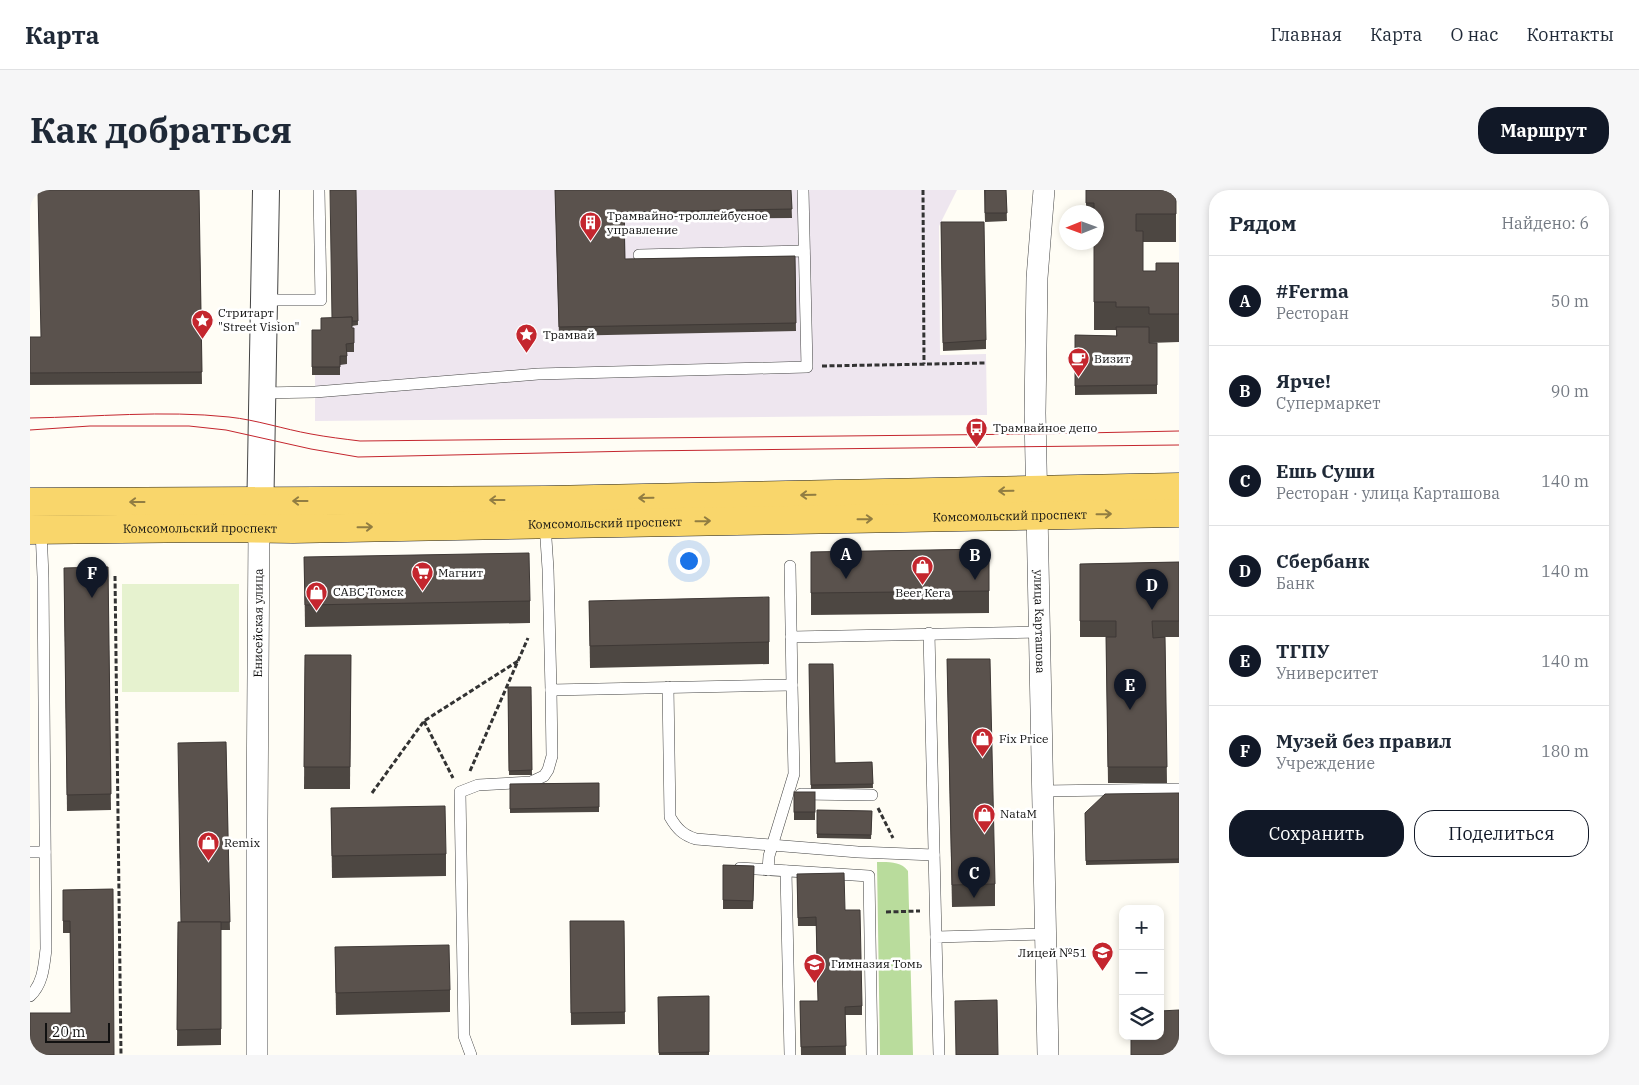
<!DOCTYPE html>
<html lang="ru">
<head>
<meta charset="utf-8">
<style>
	:root { --surface:#fff; --page:#f6f6f7; --text:#1f2937; --muted:#747a83; --line:#e0e1e3; --accent:#111827 }
	body { margin:0; font-family:"IBM Plex Serif",serif; background:var(--page); color:var(--text) }
	.controls { position:absolute; right:15px; bottom:15px; display:grid; overflow:hidden; border-radius:10px; box-shadow:0 2px 8px #0003 }
	.controls button { width:45px; height:45px; display:grid; place-items:center; padding:0; border:0; border-bottom:1px solid var(--line); background:var(--surface); color:var(--text); font:25px sans-serif }
	.compass { position:absolute; left:1029px; top:15px; width:45px; height:45px; border-radius:50%; background:var(--surface); box-shadow:0 2px 8px #0003; rotate:269deg }
	.scale { position:absolute; left:15px; bottom:12px; width:65px; box-sizing:border-box; padding-left:5px; border:2px solid #111; border-top:0; font-size:14px; line-height:18px; white-space:nowrap; color:#111; -webkit-text-stroke:4px #fff; paint-order:stroke }
	.you { position:absolute; left:658px; top:370px; width:18px; height:18px; margin:-12px; border:4px solid #fff; border-radius:50%; background:#1a73e8; box-shadow:0 0 0 8px #1a73e833 }
	.badge { display:grid; place-items:center; width:32px; height:32px; border-radius:50%; background:var(--accent); color:#fff; font-size:16px; font-weight:700 }
	.pin { position:absolute; translate:-50% -41px; filter:drop-shadow(0 1px 2px #0008) }
	.pin::after { content:''; position:absolute; top:26px; width:18px; height:15px; background:inherit; clip-path:polygon(0 0,100% 0,50% 100%) }
	.list { margin:0; padding:0; list-style:none }
	h2 { display:flex; justify-content:space-between; align-items:center; height:65px; margin:0; padding:0 20px; font-size:21px }
	h2 small { font-size:16px; font-weight:400; color:var(--muted) }
	.list li { display:grid; grid-template-columns:32px 1fr auto; gap:15px; align-items:center; box-sizing:border-box; height:90px; padding:0 20px; border-top:1px solid var(--line) }
	.list b { display:block; font-size:19px; white-space:nowrap }
	.list p { margin:0; font-size:16px; white-space:nowrap; color:var(--muted) }
	.list em { font-size:16px; font-style:normal; color:var(--muted) }
	.actions { display:flex; gap:10px; padding:15px 20px }
	.actions a { flex:1; padding:11px 0; border:1px solid var(--accent); border-radius:20px; text-align:center; font-size:18px; color:var(--accent) }
	.actions .main { background:var(--accent); color:#fff }
	.icon { flex:none; width:28px; height:28px; fill:none; stroke:currentColor; stroke-width:2; stroke-linecap:round; stroke-linejoin:round }
	.map { position:relative; flex:none; width:1149px; height:865px; overflow:hidden; border-radius:20px }
	header { display:flex; align-items:center; gap:30px; box-sizing:border-box; height:70px; padding:0 25px; background:var(--surface); border-bottom:1px solid var(--line) }
	header strong { font-size:24px }
	nav { display:flex; gap:28px; margin-inline-start:auto; font-size:18px }
	.intro { display:flex; align-items:center; justify-content:space-between; box-sizing:border-box; height:120px; padding:0 30px }
	h1 { margin:0; font-size:35px }
	.button { padding:12px 22px; border-radius:20px; background:var(--accent); color:#fff; font-size:18px; font-weight:700 }
	main { display:flex; gap:30px; padding:0 30px }
	aside { flex:1; background:var(--surface); border-radius:20px; box-shadow:0 2px 8px #0003 }
	.map>svg:first-child { display:block }
	.industrial { fill:#eee6ef }
	.forest { fill:#b9dc9c }
	.pitch { fill:#e6f2cf }
	.lines { fill:none; stroke-linecap:round; stroke-linejoin:round }
	.service-casing { stroke:#444; stroke-width:12 }
	.minor-casing { stroke:#444; stroke-width:22 }
	.tertiary-casing { stroke:#444; stroke-width:28 }
	.primary-casing { stroke:#222; stroke-width:29 }
	.path { stroke:#333; stroke-width:3; stroke-dasharray:5 2.5; stroke-linecap:butt }
	.service { stroke:#fff; stroke-width:11 }
	.minor { stroke:#fff; stroke-width:21 }
	.tertiary { stroke:#fff; stroke-width:26 }
	.primary { stroke:#f9d66b; stroke-width:28 }
	.tram { stroke:#c4262e; stroke-width:1 }
	.wall { fill:#4d4742 }
	.building { fill:#5a524d; stroke:#3f3936 }
	.oneway { stroke:#917d42 }
	.labels { text-anchor:middle; stroke-width:5; stroke-linejoin:round; paint-order:stroke }
	.poi-label { font-size:12px; fill:#111; stroke:#fff; text-anchor:start }
	.street-label { font-size:12px; fill:#111; stroke:#fff }
</style>
</head>
<body>
<header>
<strong>Карта</strong>
<nav><a>Главная</a><a>Карта</a><a>О нас</a><a>Контакты</a></nav>
</header>
<div class="intro"><h1>Как добраться</h1><a class="button">Маршрут</a></div>
<main>
<div class="map">
<svg width="1149" height="865" viewBox="0 0 1149 865">
	<rect width="100%" height="100%" fill="#fffdf5"/>
	<polygon class="industrial" points="326,0 927,0 909,36 910,165 956,164 957,225 285,231 285,185 310,175 322,147 322,136 328,135"/>
	<path class="forest" d="M847,672C858,672 871,671 878,681L883,865H850Z"/>
	<rect class="pitch" x="92" y="394" width="117" height="108"/>
	<g class="lines">
		<defs>
			<g id="service">
				<polyline points="609,65 774,61"/>
				<polyline points="233,110 291,110 289,0"/>
				<polyline points="231,203 285,202 508,184 777,177 773,0"/>
				<polyline points="515,334 518,379 521,500 762,495 760,376"/>
				<polyline points="899,443 906,747"/>
				<polyline points="761,447 1010,442"/>
				<path d="M638,497L640,627C647,639 653,645 666,649L828,662L904,665"/>
				<polyline points="1013,601 1149,599"/>
				<polyline points="771,604 842,605"/>
				<polyline points="0,662 15,662"/>
				<polyline points="710,678 839,686 842,865"/>
				<polyline points="738,680 739,666 764,584 762,495"/>
				<polyline points="756,681 760,865"/>
				<path d="M0,806C13,794 14,776 16,759L13,387L11,339"/>
				<polyline points="441,865 434,846 430,602 448,595 501,592 514,586 518,580 522,566 521,500"/>
				<polyline points="909,865 906,747 1016,744"/>
			</g>
			<g id="minor">
				<path id="s1" d="M1014,0L1007,88L1005,223L1018,865"/>
				<path id="s2" d="M227,865V631L229,339"/>
			</g>
			<polyline id="tertiary" points="230,332 236,0"/>
			<g id="primary">
				<polyline points="0,312 516,310 1149,297"/>
				<path id="s3" d="M0,340L180,338L263,339L1149,323"/>
			</g>
		</defs>
		<use href="#service" class="service-casing"/>
		<use href="#minor" class="minor-casing"/>
		<use href="#tertiary" class="tertiary-casing"/>
		<use href="#primary" class="primary-casing"/>
		<g class="path">
			<polyline points="893,0 894,174"/>
			<polyline points="792,176 956,173"/>
			<polyline points="85,386 91,865"/>
			<polyline points="394,531 423,588"/>
			<polyline points="440,581 498,448"/>
			<polyline points="342,603 394,531 488,471"/>
			<polyline points="848,618 863,648"/>
			<polyline points="856,722 890,721"/>
		</g>
		<use href="#service" class="service"/>
		<use href="#minor" class="minor"/>
		<use href="#tertiary" class="tertiary"/>
		<use href="#primary" class="primary"/>
		<g class="tram">
			<path d="M0,228C66,227 133,220 199,227C227,230 253,239 281,244C297,247 314,249 330,251L1005,244L1149,241"/>
			<polyline points="0,240 60,236 159,236 196,240 281,259 328,267 607,261 1149,255"/>
		</g>
	</g>
	<g class="wall">
		<polygon points="169,0 172,194 0,195 0,147 11,147"/>
		<polygon points="326,0 328,135 322,136 322,138 324,138 324,162 317,162 317,174 310,175 310,185 282,185 282,140 291,140 302,128"/>
		<polygon points="525,0 761,0 762,28 595,30 595,69 765,66 766,141 529,146"/>
		<polygon points="954,0 976,0 977,31 955,32"/>
		<polygon points="1056,0 1146,0 1146,52 1113,52 1113,81 1126,81 1149,73 1149,152 1119,153 1127,153 1127,204 1045,205 1045,145 1086,146 1086,140 1064,140 1064,52 1066,22 1056,22"/>
		<polygon points="911,32 956,150 956,159 913,161"/>
		<polygon points="959,359 959,423 781,425 781,362"/>
		<polygon points="274,367 500,411 500,433 275,437"/>
		<polygon points="1149,372 1149,447 1123,447 1135,447 1137,593 1078,593 1076,447 1086,447 1050,447 1050,374"/>
		<polygon points="78,377 81,620 37,621 34,378"/>
		<polygon points="559,411 739,452 739,474 560,478"/>
		<polygon points="275,465 321,465 320,599 274,599"/>
		<polygon points="917,469 965,694 965,716 922,717"/>
		<polygon points="779,474 805,573 842,572 843,598 781,599"/>
		<polygon points="478,497 501,497 502,585 479,585"/>
		<polygon points="196,552 200,740 191,740 191,855 147,856 148,732 151,732"/>
		<polygon points="569,593 569,622 480,623 480,594"/>
		<rect x="764" y="602" width="21" height="28"/>
		<polygon points="1149,603 1149,673 1056,675 1055,623"/>
		<polygon points="301,618 416,664 416,686 302,688"/>
		<polygon points="787,620 842,621 841,649 787,648"/>
		<polygon points="693,675 724,676 723,719 693,719"/>
		<polygon points="767,684 815,720 832,816 832,825 815,825 816,865 771,865 770,811 788,811 786,736 768,736"/>
		<polygon points="83,699 41,823 40,743 33,743 33,700"/>
		<polygon points="540,731 594,731 595,834 541,835"/>
		<polygon points="305,757 420,800 420,822 306,825"/>
		<polygon points="679,806 679,865 629,865 628,807"/>
	</g>
	<g class="building">
		<polygon points="8,0 169,0 172,182 0,183 0,147 11,147"/>
		<polygon points="300,0 326,0 328,131 322,131 322,127 302,128"/>
		<polygon points="525,0 761,0 762,19 594,22 595,69 765,66 766,133 529,137"/>
		<polygon points="955,0 976,0 977,23 955,23"/>
		<polygon points="1056,0 1146,0 1146,24 1106,24 1106,41 1113,41 1113,81 1126,81 1126,73 1149,73 1149,124 1119,124 1119,117 1086,117 1086,112 1064,112 1064,52 1066,52 1066,22 1064,22 1064,13 1056,13"/>
		<polygon points="911,32 954,32 956,150 913,153"/>
		<polygon points="322,127 322,138 324,138 324,153 316,154 317,166 310,166 310,177 282,177 282,140 291,140 291,128"/>
		<polygon points="1086,137 1119,137 1119,153 1127,153 1127,195 1045,196 1045,145 1087,146"/>
		<polygon points="959,359 959,401 781,403 781,362"/>
		<polygon points="499,363 500,411 275,415 274,367"/>
		<polygon points="1149,372 1149,431 1122,431 1123,448 1135,447 1137,577 1078,577 1076,447 1086,447 1086,431 1050,431 1050,374"/>
		<polygon points="78,377 81,604 37,605 34,378"/>
		<polygon points="739,407 739,452 560,456 559,411"/>
		<polygon points="275,465 321,465 320,577 274,577"/>
		<polygon points="917,469 960,469 965,694 922,695"/>
		<polygon points="779,474 803,474 805,573 842,572 843,594 781,595"/>
		<polygon points="478,497 501,497 502,580 479,581"/>
		<polygon points="196,552 200,732 151,732 148,553"/>
		<polygon points="569,593 569,617 480,619 480,594"/>
		<rect x="764" y="602" width="21" height="20"/>
		<polygon points="1149,603 1149,669 1056,671 1055,623 1075,604"/>
		<polygon points="415,616 416,664 302,666 301,618"/>
		<polygon points="787,620 842,621 841,645 787,644"/>
		<polygon points="693,675 724,676 723,711 693,710"/>
		<polygon points="814,683 815,720 830,720 832,816 815,817 816,856 771,857 770,811 788,811 786,727 768,728 767,684"/>
		<polygon points="83,699 84,865 0,865 0,823 41,823 40,731 33,731 33,700"/>
		<polygon points="540,731 594,731 595,822 541,823"/>
		<polygon points="148,732 191,732 191,839 147,840"/>
		<polygon points="419,755 420,800 306,803 305,757"/>
		<polygon points="679,806 679,862 629,863 628,807"/>
		<polygon points="967,810 968,865 926,865 925,811"/>
		<polygon points="1149,820 1149,865 1101,865 1101,846 1130,846 1130,821"/>
	</g>
	<defs><path id="oneway-shaft" d="M-6 0H5M1.5-3L5.5 0L1.5 3" fill="none" stroke-width="1.6" stroke-linecap="round" stroke-linejoin="round" transform="scale(1.25)"/></defs>
	<g class="oneway">
		<use href="#oneway-shaft" transform="translate(976 301) rotate(179)"/>
		<use href="#oneway-shaft" transform="translate(778 305) rotate(179)"/>
		<use href="#oneway-shaft" transform="translate(616 308) rotate(179)"/>
		<use href="#oneway-shaft" transform="translate(467 310) rotate(180)"/>
		<use href="#oneway-shaft" transform="translate(270 311) rotate(180)"/>
		<use href="#oneway-shaft" transform="translate(107 312) rotate(180)"/>
		<use href="#oneway-shaft" transform="translate(1074 324) rotate(-1)"/>
		<use href="#oneway-shaft" transform="translate(835 329) rotate(-1)"/>
		<use href="#oneway-shaft" transform="translate(673 331) rotate(-1)"/>
		<use href="#oneway-shaft" transform="translate(335 337) rotate(-1)"/>
	</g>
	<defs>
		<symbol id="building-pin" viewBox="-11 -11 22 30"><path d="M0 17L-7.5 6A9.5 9.5 0 1 1 7.5 6Z" fill="#c4262e" stroke="#fff"/><path d="M-4-6H4V6H1V3H-1V6H-4ZM-2.5-4.3h1.7v1.8h-1.7ZM.8-4.3h1.7v1.8H.8ZM-2.5-1h1.7V.8h-1.7ZM.8-1h1.7V.8H.8Z" fill="#fff"/></symbol>
		<symbol id="sight-pin" viewBox="-11 -11 22 30"><path d="M0 17L-7.5 6A9.5 9.5 0 1 1 7.5 6Z" fill="#c4262e" stroke="#fff"/><path d="M0-6L1.8-2.2L6-1.7L2.9 1.2L3.7 5.4L0 3.3L-3.7 5.4L-2.9 1.2L-6-1.7L-1.8-2.2Z" fill="#fff"/></symbol>
		<symbol id="cafe-pin" viewBox="-11 -11 22 30"><path d="M0 17L-7.5 6A9.5 9.5 0 1 1 7.5 6Z" fill="#c4262e" stroke="#fff"/><path d="M-5.5-4.5H6V0H3Q3 3.5 0 3.5H-2.5Q-5.5 3.5-5.5 0ZM3-3.2v2h1.7v-2ZM-6 4.5H4V6H-6Z" fill="#fff"/></symbol>
		<symbol id="bus-pin" viewBox="-11 -11 22 30"><path d="M0 17L-7.5 6A9.5 9.5 0 1 1 7.5 6Z" fill="#c4262e" stroke="#fff"/><path d="M-5-6H5V4H4V6H2V4H-2V6H-4V4H-5ZM-3.5-4V0h7V-4ZM-3.5 1.2v1.5H-2V1.2ZM2 1.2v1.5H3.5V1.2Z" fill="#fff"/></symbol>
		<symbol id="shop-pin" viewBox="-11 -11 22 30"><path d="M0 17L-7.5 6A9.5 9.5 0 1 1 7.5 6Z" fill="#c4262e" stroke="#fff"/><path d="M-5-2.5h2.3a2.7 3.5 0 0 1 5.4 0H5L5.5 6h-11ZM-1.5-2.5h3a1.5 2.3 0 0 0-3 0Z" fill="#fff"/></symbol>
		<symbol id="supermarket-pin" viewBox="-11 -11 22 30"><path d="M0 17L-7.5 6A9.5 9.5 0 1 1 7.5 6Z" fill="#c4262e" stroke="#fff"/><path d="M-6-5.5h2.5l.6 2H6L4.5 2H-2.5L-4.4-4H-6ZM-1.5 3.2a1.3 1.3 0 1 0 .1 0ZM3 3.2a1.3 1.3 0 1 0 .1 0Z" fill="#fff"/></symbol>
		<symbol id="school-pin" viewBox="-11 -11 22 30"><path d="M0 17L-7.5 6A9.5 9.5 0 1 1 7.5 6Z" fill="#c4262e" stroke="#fff"/><path d="M0-5L7-2L0 1L-7-2ZM-4 1L0 2.5L4 1V4Q0 6-4 4Z" fill="#fff"/></symbol>
	</defs>
	<g fill-rule="evenodd">
		<use href="#building-pin" x="548" y="20" width="25" height="34"/>
		<use href="#sight-pin" x="160" y="118" width="25" height="34"/>
		<use href="#sight-pin" x="484" y="132" width="25" height="34"/>
		<use href="#cafe-pin" x="1036" y="156" width="25" height="34"/>
		<use href="#bus-pin" x="934" y="226" width="25" height="34"/>
		<use href="#shop-pin" x="880" y="364" width="25" height="34"/>
		<use href="#supermarket-pin" x="380" y="370" width="25" height="34"/>
		<use href="#shop-pin" x="274" y="390" width="25" height="34"/>
		<use href="#shop-pin" x="940" y="536" width="25" height="34"/>
		<use href="#shop-pin" x="942" y="612" width="25" height="34"/>
		<use href="#shop-pin" x="166" y="640" width="25" height="34"/>
		<use href="#school-pin" x="1060" y="750" width="25" height="34"/>
		<use href="#school-pin" x="772" y="762" width="25" height="34"/>
	</g>
	<g class="labels">
		<g class="poi-label">
			<text x="577" y="30">Трамвайно-троллейбусное<tspan x="577" dy="14">управление</tspan></text>
			<text x="188" y="127">Стритарт<tspan x="188" dy="14">"Street Vision"</tspan></text>
			<text x="513" y="149">Трамвай</text>
			<text x="1064" y="173">Визит</text>
			<text x="963" y="242">Трамвайное депо</text>
			<text x="408" y="387">Магнит</text>
			<text x="303" y="406">САВС Томск</text>
			<text x="893" y="407" text-anchor="middle">Beer Кега</text>
			<text x="969" y="553">Fix Price</text>
			<text x="970" y="628">NataM</text>
			<text x="194" y="657">Remix</text>
			<text x="1057" y="767" text-anchor="end">Лицей №51</text>
			<text x="801" y="778">Гимназия Томь</text>
		</g>
		<g class="street-label">
			<text dy="4" stroke="none"><textPath href="#s3" startOffset="980">Комсомольский проспект</textPath></text>
			<text dy="4" stroke="none"><textPath href="#s3" startOffset="575">Комсомольский проспект</textPath></text>
			<text dy="4" stroke="none"><textPath href="#s3" startOffset="170">Комсомольский проспект</textPath></text>
			<text dy="4" stroke="none"><textPath href="#s2" startOffset="432">Енисейская улица</textPath></text>
			<text dy="4" stroke="none"><textPath href="#s1" startOffset="432">улица Карташова</textPath></text>
		</g>
	</g>
</svg>
<div class="controls">
<button>+</button>
<button>−</button>
<button><svg class="icon" aria-label="layers" viewBox="0 0 24 24"><path d="M12 4l9 5-9 5-9-5zM3 14l9 5 9-5"/></svg></button>
</div>
<svg class="compass" viewBox="-18 -18 36 36"><path d="M0-13l5 13h-10z" fill="#e53935"/><path d="M0 13l5-13h-10z" fill="#747a83"/></svg>
<div class="scale">20 m</div>
<div class="you"></div>
<div class="pin badge" style="left:816px;top:389px">A</div>
<div class="pin badge" style="left:945px;top:390px">B</div>
<div class="pin badge" style="left:944px;top:708px">C</div>
<div class="pin badge" style="left:1122px;top:420px">D</div>
<div class="pin badge" style="left:1100px;top:520px">E</div>
<div class="pin badge" style="left:62px;top:408px">F</div>
</div>
<aside>
<h2>Рядом<small>Найдено: 6</small></h2>
<ul class="list">
<li><span class="badge">A</span><div><b>#Ferma</b><p>Ресторан</p></div><em>50 m</em></li>
<li><span class="badge">B</span><div><b>Ярче!</b><p>Супермаркет</p></div><em>90 m</em></li>
<li><span class="badge">C</span><div><b>Ешь Суши</b><p>Ресторан · улица Карташова</p></div><em>140 m</em></li>
<li><span class="badge">D</span><div><b>Сбербанк</b><p>Банк</p></div><em>140 m</em></li>
<li><span class="badge">E</span><div><b>ТГПУ</b><p>Университет</p></div><em>140 m</em></li>
<li><span class="badge">F</span><div><b>Музей без правил</b><p>Учреждение</p></div><em>180 m</em></li>
</ul>
<div class="actions"><a class="main">Сохранить</a><a>Поделиться</a></div>
</aside>
</main>
</body>
</html>
